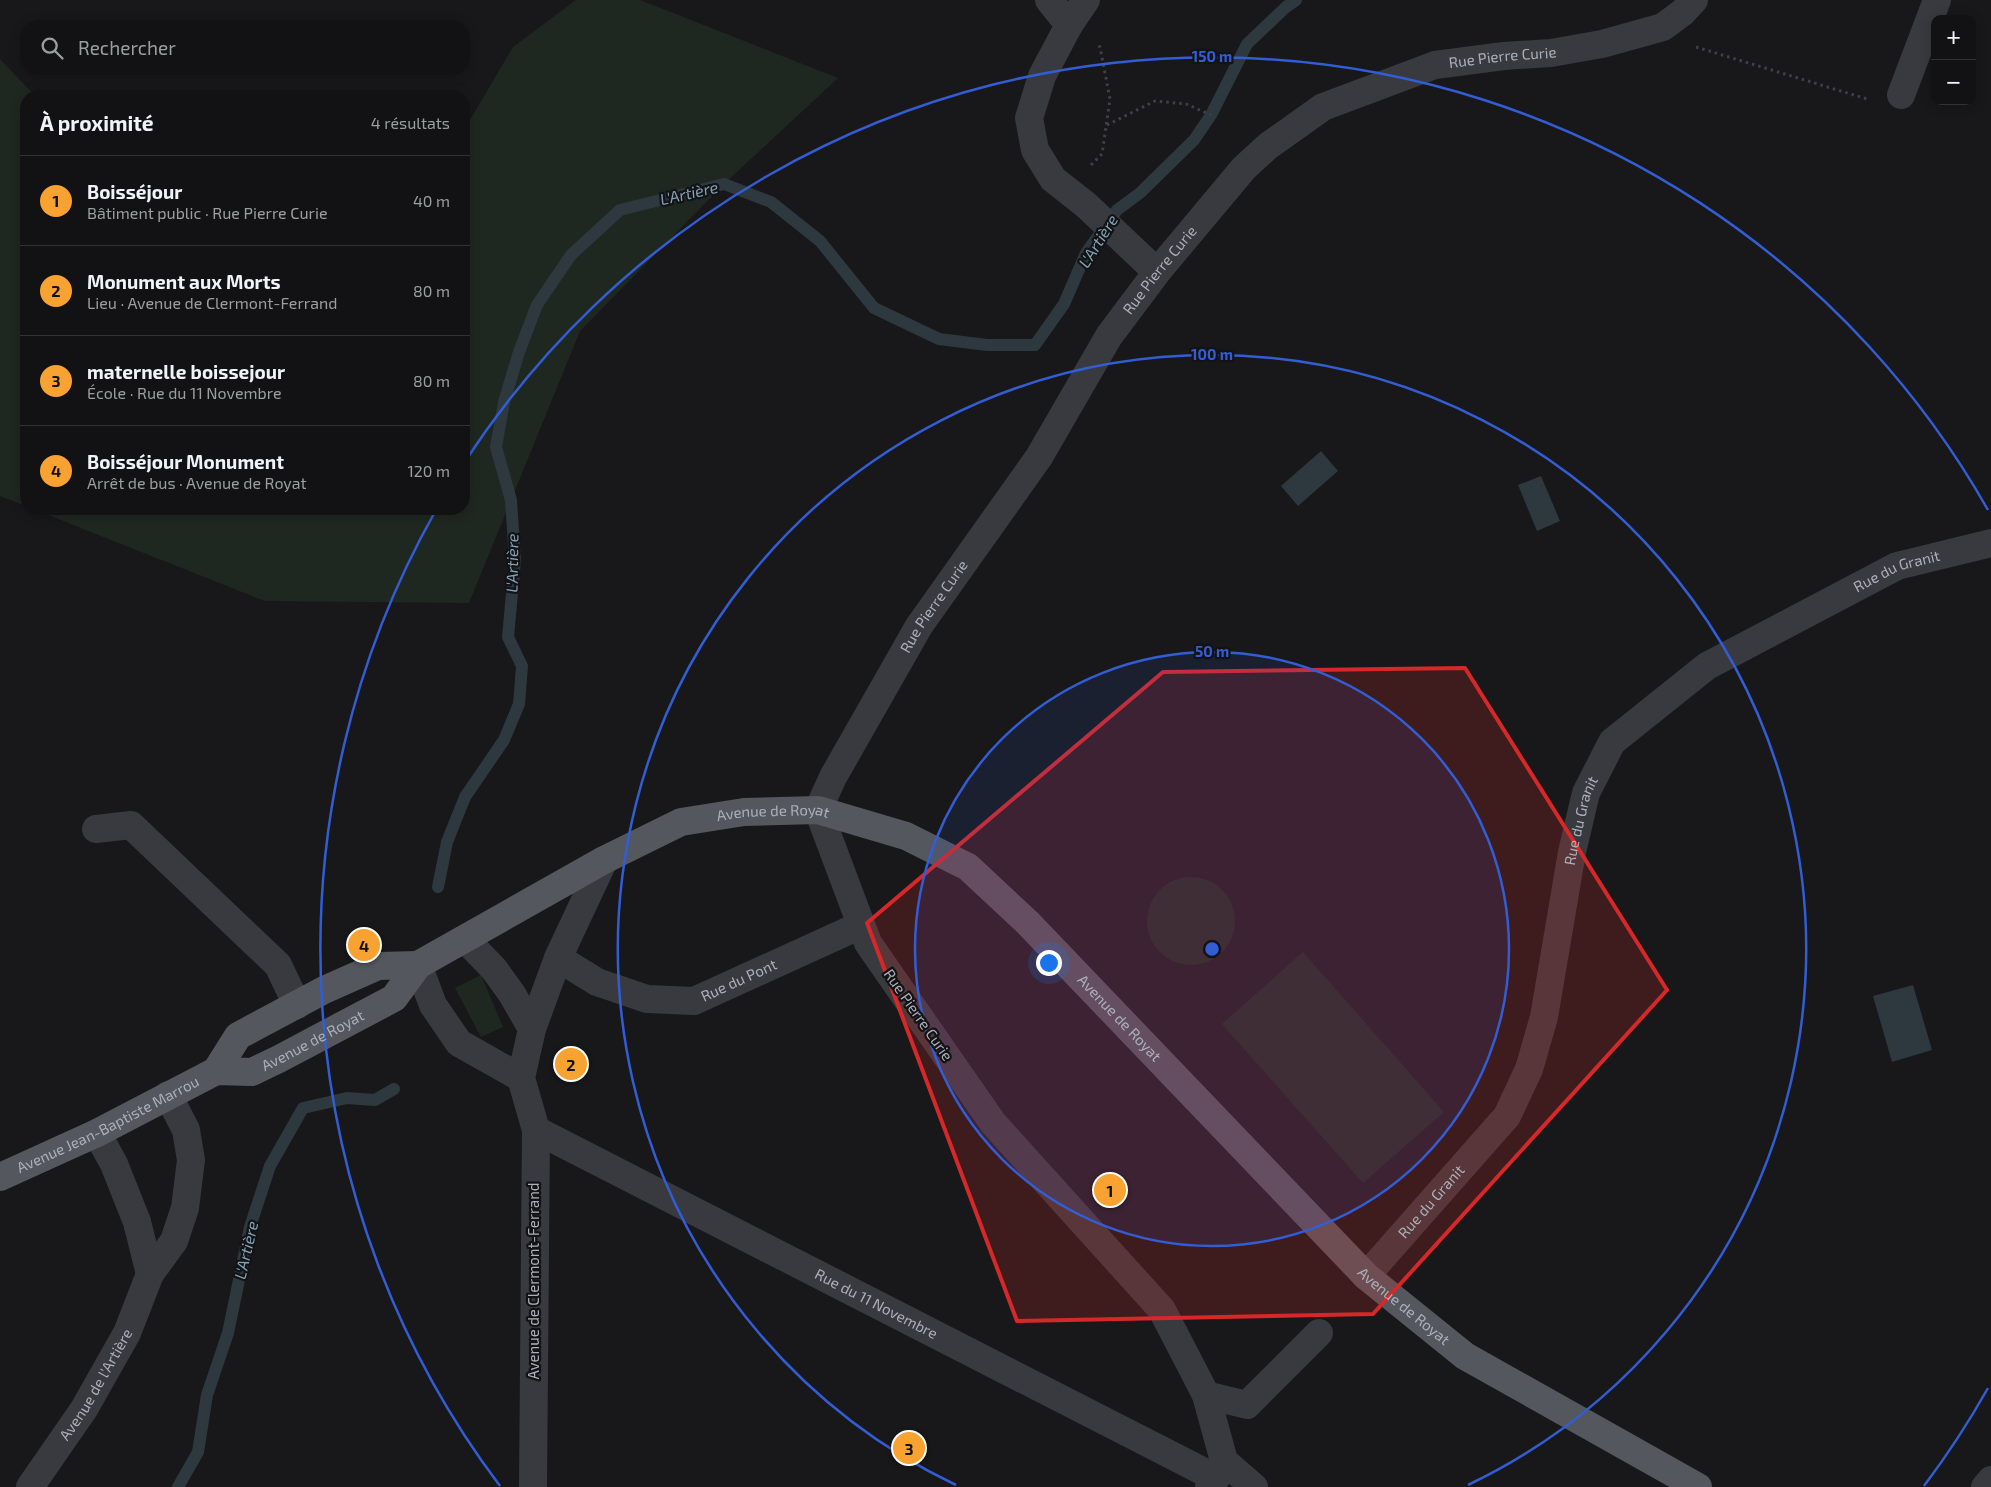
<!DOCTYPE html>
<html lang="fr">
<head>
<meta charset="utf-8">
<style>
	:root { --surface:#121214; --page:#1f2022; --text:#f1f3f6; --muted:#9c9ea0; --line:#313234; --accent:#f8a232 }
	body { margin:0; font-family:"Exo 2",sans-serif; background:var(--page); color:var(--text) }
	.controls { position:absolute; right:15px; top:15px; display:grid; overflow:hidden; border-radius:10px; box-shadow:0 2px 12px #0003 }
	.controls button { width:45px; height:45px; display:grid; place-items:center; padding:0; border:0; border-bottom:1px solid var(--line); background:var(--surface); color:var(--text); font:25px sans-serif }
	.you { position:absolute; left:1048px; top:962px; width:18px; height:18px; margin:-12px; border:4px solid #fff; border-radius:50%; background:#1a73e8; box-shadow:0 0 0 8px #1a73e833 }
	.badge { display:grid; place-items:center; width:32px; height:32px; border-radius:50%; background:var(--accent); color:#111; font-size:16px; font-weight:700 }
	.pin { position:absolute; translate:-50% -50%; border:2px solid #fff; box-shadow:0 1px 5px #0006 }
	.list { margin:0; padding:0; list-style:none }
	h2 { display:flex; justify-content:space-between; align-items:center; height:65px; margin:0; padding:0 20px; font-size:21px }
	h2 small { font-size:16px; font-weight:400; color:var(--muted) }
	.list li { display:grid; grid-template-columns:32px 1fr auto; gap:15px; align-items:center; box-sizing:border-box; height:90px; padding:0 20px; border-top:1px solid var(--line) }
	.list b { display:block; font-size:19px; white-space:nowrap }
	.list p { margin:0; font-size:16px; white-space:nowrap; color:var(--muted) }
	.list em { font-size:16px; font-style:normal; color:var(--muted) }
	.icon { flex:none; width:28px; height:28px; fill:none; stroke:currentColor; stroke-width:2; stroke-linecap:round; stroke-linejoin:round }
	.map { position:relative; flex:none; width:1991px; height:1487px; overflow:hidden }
	.search { position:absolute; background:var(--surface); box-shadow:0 2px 12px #0003; left:20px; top:20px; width:450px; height:55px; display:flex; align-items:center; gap:12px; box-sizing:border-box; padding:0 18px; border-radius:20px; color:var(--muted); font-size:19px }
	.panel { position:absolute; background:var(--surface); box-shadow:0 2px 12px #0003; left:20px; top:90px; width:450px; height:425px; border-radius:20px }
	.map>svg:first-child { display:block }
	.green { fill:#1f2820 }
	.water { fill:#2d383f }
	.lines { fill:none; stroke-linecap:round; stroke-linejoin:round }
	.stream { stroke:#2d383f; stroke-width:12 }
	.path { stroke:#3e4146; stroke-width:3; stroke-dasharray:2.5 4; stroke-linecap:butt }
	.minor { stroke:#393a3f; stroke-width:28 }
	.major { stroke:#54575e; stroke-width:28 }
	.marked { fill:#d62828; fill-opacity:0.2; stroke:#d62828; stroke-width:4; stroke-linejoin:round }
	.ring { fill:none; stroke:#325dd4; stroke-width:2.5 }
	.labels { text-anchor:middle; stroke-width:4.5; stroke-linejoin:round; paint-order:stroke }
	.street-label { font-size:15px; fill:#aab0ba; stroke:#131315 }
	.water-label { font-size:16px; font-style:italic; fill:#80a2b6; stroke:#131315 }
	.centre { fill:#325dd4; stroke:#131315; stroke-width:2.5 }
	.ring-label { font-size:15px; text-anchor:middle; font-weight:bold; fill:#325dd4; stroke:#131315; stroke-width:4.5; stroke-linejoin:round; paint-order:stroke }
</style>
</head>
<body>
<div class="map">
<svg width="1991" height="1487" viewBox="0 0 1991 1487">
	<rect width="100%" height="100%" fill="#18181a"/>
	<g class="green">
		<polygon points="576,0 640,0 838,78 724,184 580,331 469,603 265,601 33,509 464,509 464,122 470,120 513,47"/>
		<polygon points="0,59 35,96 26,96 26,506 0,496"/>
		<circle cx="1191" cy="921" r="44"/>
		<polygon points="1303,952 1444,1112 1363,1183 1222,1024"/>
		<polygon points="481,975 503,1027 481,1037 455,988"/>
	</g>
	<g class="water">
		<polygon points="1321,451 1338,471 1298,506 1281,486"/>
		<polygon points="1541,476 1560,521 1537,531 1518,485"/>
		<polygon points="1913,985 1932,1050 1892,1062 1873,996"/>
	</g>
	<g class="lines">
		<g class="stream">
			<polyline points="438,887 447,842 465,797 504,740 519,704 522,666 508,637 515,560 511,500 496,447 504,402 519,352 537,305 571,255 620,210 724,184 771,202 820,241 874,308 939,339 987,345 1035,345 1064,304 1086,253 1117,210 1140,193 1194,140 1211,115 1247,44 1286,7 1296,0"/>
			<polyline points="178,1487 198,1452 207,1395 228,1333 250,1227 270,1166 303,1108 347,1098 375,1100 394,1089"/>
		</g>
		<g class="path">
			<polyline points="1696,47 1867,99"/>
			<polyline points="1107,125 1155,101 1186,104 1211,115"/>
			<polyline points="1091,165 1102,154 1110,99 1100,47 1096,44"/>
		</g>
		<g class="minor">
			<polyline points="1049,0 1069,25"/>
			<polyline points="1086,0 1069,25 1042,76 1029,118 1035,150 1053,179 1086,205 1157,272"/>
			<polyline points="1901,95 1937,0"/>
			<polyline points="96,829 131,825 278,965 297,1005"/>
			<polyline points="465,939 494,969 512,994 532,1029 521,1078 536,1130 533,1487"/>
			<path id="s1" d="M558,958L597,982L647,999L694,1001L861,925"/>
			<polyline points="418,965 433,1005 459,1043 521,1078"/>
			<polyline points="532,1029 558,958 604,860"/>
			<path id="s2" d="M536,1130L1216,1478"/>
			<polyline points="97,1133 114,1164 137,1222 150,1274"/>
			<path id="s3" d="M1366,1276L1507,1116L1529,1069L1544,1017L1572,852L1586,793L1612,742L1707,666L1897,566L1991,543"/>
			<polyline points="1206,1395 1247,1405 1319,1333"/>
			<polyline points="1224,1461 1254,1487"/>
			<path id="s4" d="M30,1487L84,1409L127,1333L150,1274L174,1241L185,1208L191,1160L186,1130L168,1095"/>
			<path id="s5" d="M1209,1487L1216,1478L1224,1461L1206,1395L1162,1310L993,1123L868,943L818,810L833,777L919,626L1039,457L1109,336L1157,272L1244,168L1268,146L1323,107L1435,65L1504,56L1551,53L1602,44L1663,27L1683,12L1694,0"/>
			<polyline points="1985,1487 1991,1480"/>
		</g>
		<g class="major">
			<polyline points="216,1071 238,1036 324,990 378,966 418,965"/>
			<path id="s6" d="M0,1177L97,1133L216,1071L252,1072L279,1059L394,998L418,965L604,860L681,822L744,812L818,810L906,836L968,867L1028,923L1366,1276L1465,1356L1698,1487"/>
		</g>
	</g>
	<path class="marked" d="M1465,668L1667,990L1373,1314L1017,1321L867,923L1163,672Z"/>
	<circle cx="1212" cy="949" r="297" fill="#325dd4" fill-opacity=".12"/>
	<g class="ring">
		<circle cx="1212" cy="949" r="297"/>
		<path d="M956 1485A594 594 0 1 1 1468 1485"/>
		<path d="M1988 1388A892 892 0 0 1 1924 1486M500 1486A892 892 0 0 1 436 510M464 463A892 892 0 0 1 1988 510"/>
	</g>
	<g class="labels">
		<g class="street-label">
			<text dy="5" stroke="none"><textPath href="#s5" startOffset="1868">Rue Pierre Curie</textPath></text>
			<text dy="5" stroke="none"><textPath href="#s5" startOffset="1448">Rue Pierre Curie</textPath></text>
			<text dy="5" stroke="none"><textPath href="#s3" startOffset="939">Rue du Granit</textPath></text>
			<text dy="5" stroke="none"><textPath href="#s5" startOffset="1042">Rue Pierre Curie</textPath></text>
			<text dy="5" stroke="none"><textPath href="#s6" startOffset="870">Avenue de Royat</textPath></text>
			<text dy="5" stroke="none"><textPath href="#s3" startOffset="519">Rue du Granit</textPath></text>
			<text dy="5" stroke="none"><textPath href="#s1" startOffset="195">Rue du Pont</textPath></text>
			<text transform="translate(918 1015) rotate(55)" y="5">Rue Pierre Curie</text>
			<text dy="5" stroke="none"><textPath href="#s6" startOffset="1290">Avenue de Royat</textPath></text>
			<text dy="5" stroke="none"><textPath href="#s6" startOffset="345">Avenue de Royat</textPath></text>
			<text dy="5" stroke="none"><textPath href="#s6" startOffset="120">Avenue Jean-Baptiste Marrou</textPath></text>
			<text dy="5" stroke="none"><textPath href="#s3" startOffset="99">Rue du Granit</textPath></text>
			<text transform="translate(534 1281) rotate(-90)" y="5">Avenue de Clermont-Ferrand</text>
			<text dy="5" stroke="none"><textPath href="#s2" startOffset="382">Rue du 11 Novembre</textPath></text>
			<text dy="5" stroke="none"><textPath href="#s6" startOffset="1695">Avenue de Royat</textPath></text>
			<text dy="5" stroke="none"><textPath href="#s4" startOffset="122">Avenue de l'Artière</textPath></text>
		</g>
		<g class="water-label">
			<text transform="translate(689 193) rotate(-13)" y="6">L'Artière</text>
			<text transform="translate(1098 241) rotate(-58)" y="6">L'Artière</text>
			<text transform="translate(512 563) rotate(-89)" y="6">L'Artière</text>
			<text transform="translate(246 1250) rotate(-77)" y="6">L'Artière</text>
		</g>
	</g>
	<circle cx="1212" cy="949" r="8" class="centre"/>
	<g class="ring-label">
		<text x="1212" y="62">150 m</text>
		<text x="1212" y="360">100 m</text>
		<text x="1212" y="657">50 m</text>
	</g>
</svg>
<div class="controls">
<button>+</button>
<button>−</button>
</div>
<div class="you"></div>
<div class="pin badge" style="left:1110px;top:1190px">1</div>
<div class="pin badge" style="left:571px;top:1064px">2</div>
<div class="pin badge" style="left:909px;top:1448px">3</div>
<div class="pin badge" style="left:364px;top:945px">4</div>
<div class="search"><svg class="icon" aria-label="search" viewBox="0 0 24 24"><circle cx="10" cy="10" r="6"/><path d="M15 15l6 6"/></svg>Rechercher</div>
<section class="panel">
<h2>À proximité<small>4 résultats</small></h2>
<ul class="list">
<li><span class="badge">1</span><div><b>Boisséjour</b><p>Bâtiment public · Rue Pierre Curie</p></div><em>40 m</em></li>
<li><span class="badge">2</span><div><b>Monument aux Morts</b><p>Lieu · Avenue de Clermont-Ferrand</p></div><em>80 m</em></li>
<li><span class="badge">3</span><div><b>maternelle boissejour</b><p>École · Rue du 11 Novembre</p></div><em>80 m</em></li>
<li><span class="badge">4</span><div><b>Boisséjour Monument</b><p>Arrêt de bus · Avenue de Royat</p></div><em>120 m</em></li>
</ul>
</section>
</div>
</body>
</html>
